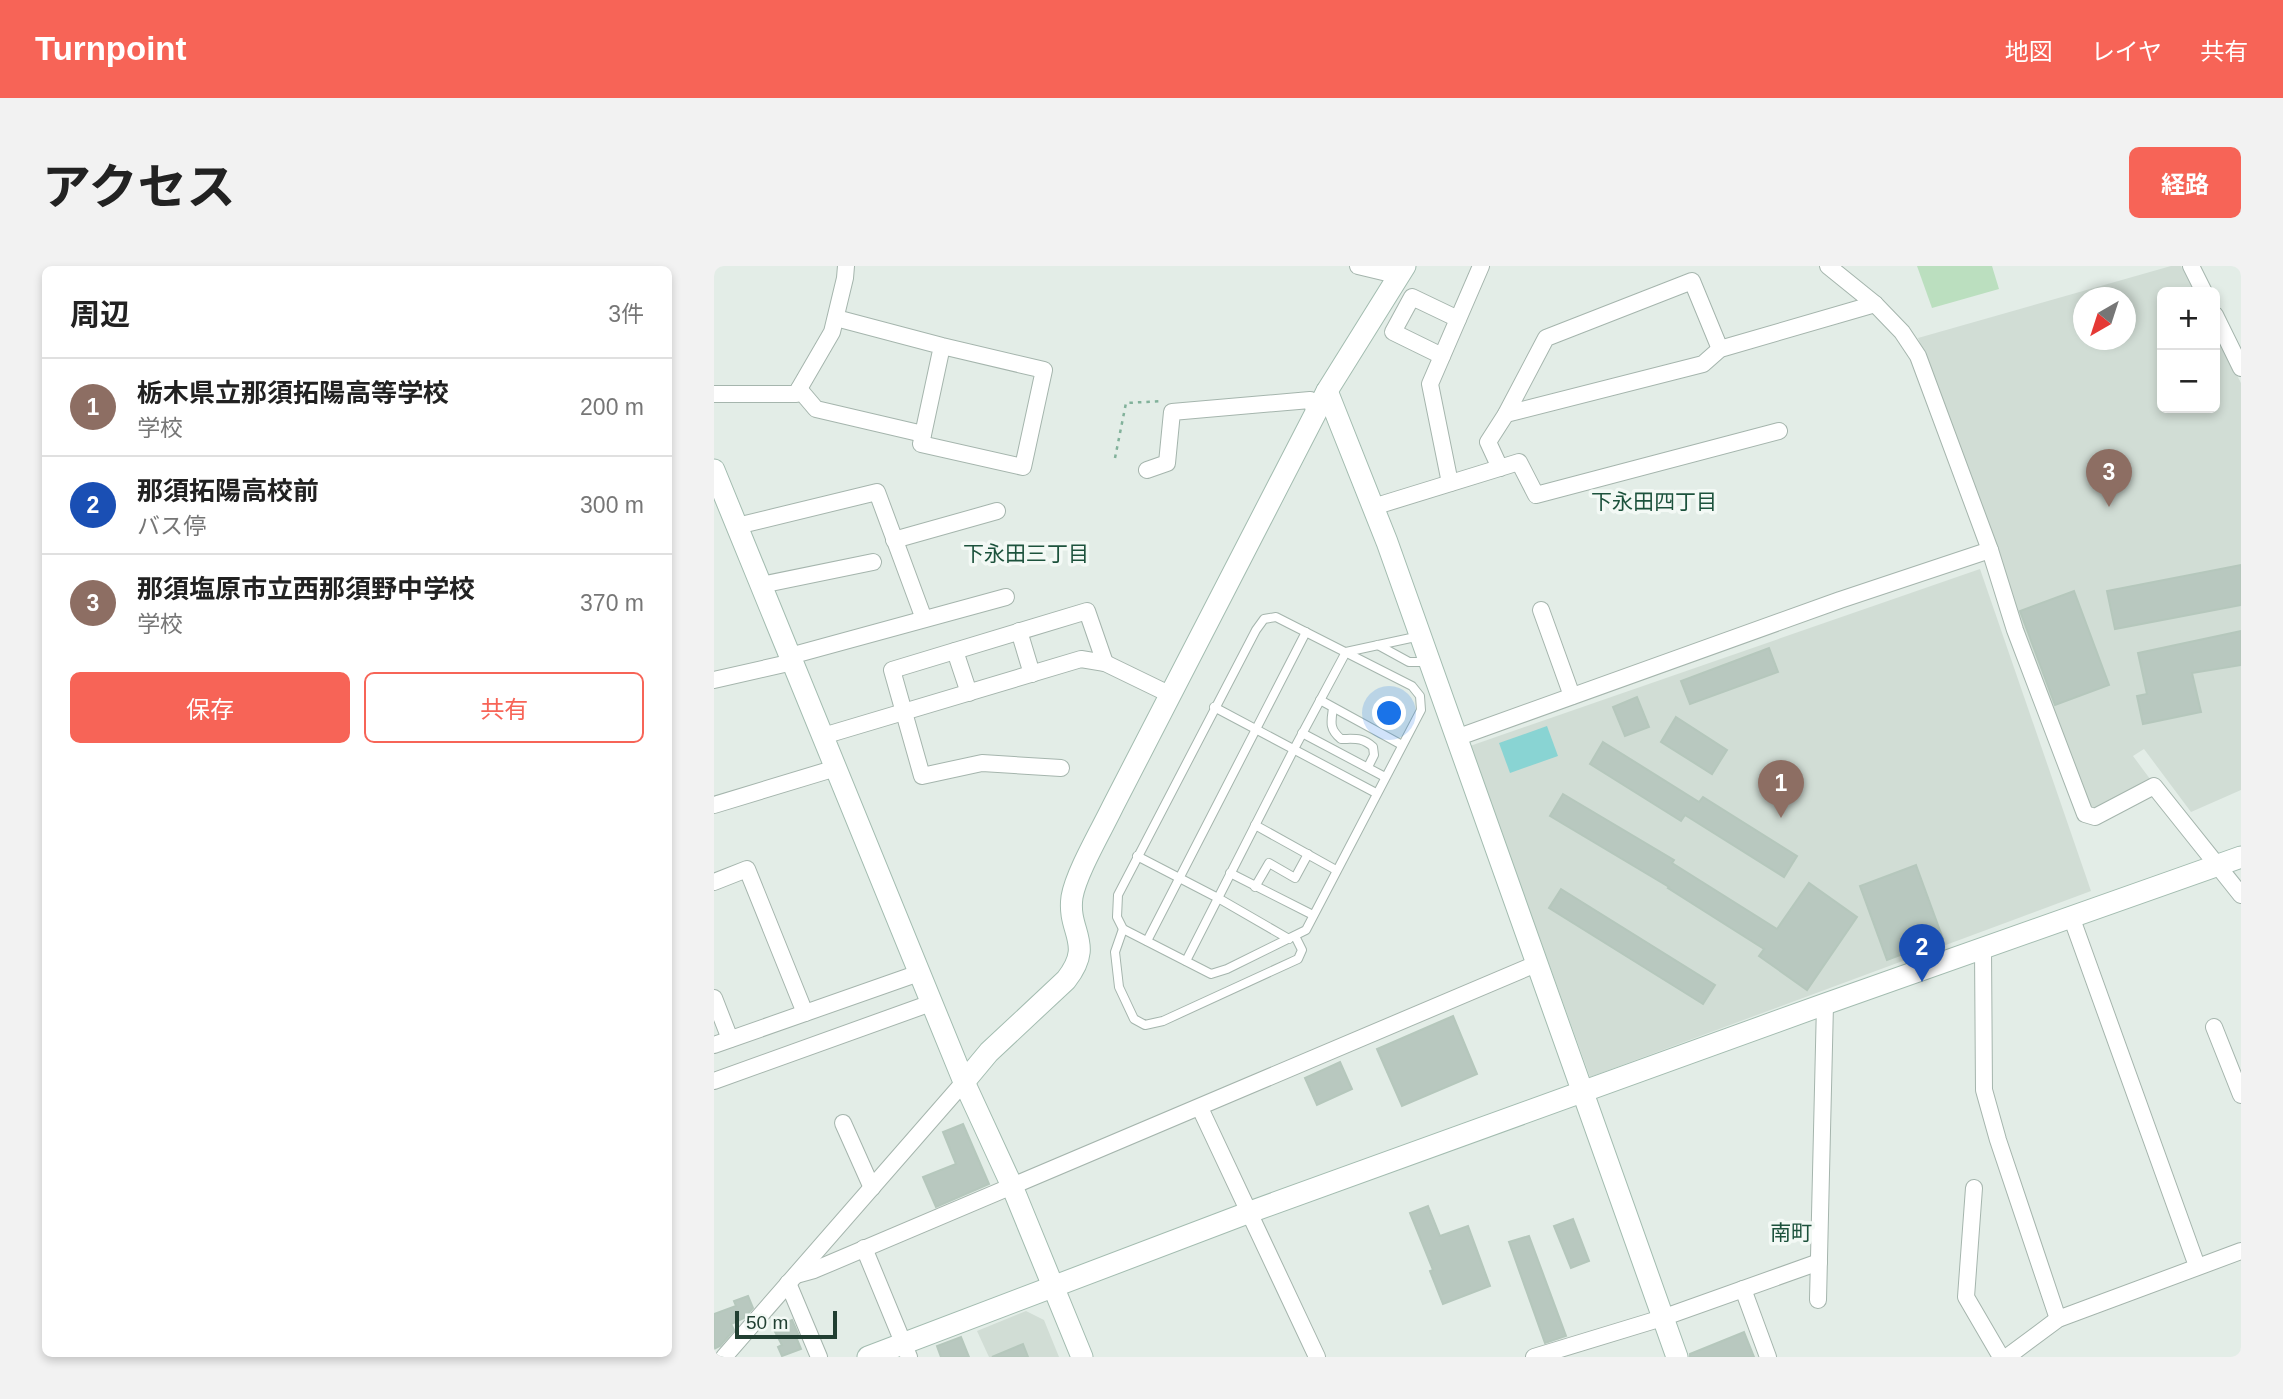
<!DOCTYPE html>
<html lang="ja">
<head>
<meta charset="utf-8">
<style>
	:root { --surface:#fff; --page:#f2f2f2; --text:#222; --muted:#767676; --line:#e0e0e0; --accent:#f76457 }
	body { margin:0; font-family:Arial,"Noto Sans JP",sans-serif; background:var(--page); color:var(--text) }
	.controls { position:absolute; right:21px; top:21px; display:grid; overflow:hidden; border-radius:10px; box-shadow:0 4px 10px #0003 }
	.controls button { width:63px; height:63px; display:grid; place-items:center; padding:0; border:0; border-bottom:2px solid var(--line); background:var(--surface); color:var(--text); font:35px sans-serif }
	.compass { position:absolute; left:1359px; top:21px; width:63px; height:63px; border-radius:50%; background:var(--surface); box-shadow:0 4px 10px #0003; rotate:219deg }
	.scale { position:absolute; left:21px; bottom:18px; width:102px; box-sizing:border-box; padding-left:7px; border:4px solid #213f32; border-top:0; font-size:19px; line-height:24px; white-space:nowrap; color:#213f32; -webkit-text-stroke:5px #f3f9f5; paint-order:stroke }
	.you { position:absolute; left:676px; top:448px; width:24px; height:24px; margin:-18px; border:5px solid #fff; border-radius:50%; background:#1a73e8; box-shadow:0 0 0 10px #1a73e833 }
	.badge { display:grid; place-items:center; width:46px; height:46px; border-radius:50%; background:var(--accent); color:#fff; font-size:23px; font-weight:700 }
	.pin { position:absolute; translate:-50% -58px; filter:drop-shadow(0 2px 4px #0008) }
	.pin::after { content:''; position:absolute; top:37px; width:24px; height:21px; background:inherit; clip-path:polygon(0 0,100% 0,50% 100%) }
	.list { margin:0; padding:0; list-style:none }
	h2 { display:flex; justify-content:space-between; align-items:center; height:91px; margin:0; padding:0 28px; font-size:30px }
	h2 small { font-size:23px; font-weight:400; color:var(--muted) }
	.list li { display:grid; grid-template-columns:46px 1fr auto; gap:21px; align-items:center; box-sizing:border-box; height:98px; padding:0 28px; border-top:2px solid var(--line) }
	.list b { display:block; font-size:26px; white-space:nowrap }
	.list p { margin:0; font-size:23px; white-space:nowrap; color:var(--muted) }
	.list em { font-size:23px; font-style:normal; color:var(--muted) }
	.actions { display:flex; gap:14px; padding:21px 28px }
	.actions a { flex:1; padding:16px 0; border:2px solid var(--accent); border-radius:10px; text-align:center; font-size:24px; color:var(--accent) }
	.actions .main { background:var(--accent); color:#fff }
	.map { position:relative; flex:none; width:1527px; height:1091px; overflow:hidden; border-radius:10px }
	header { display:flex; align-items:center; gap:42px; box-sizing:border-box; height:98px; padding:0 35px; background:var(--accent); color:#fff }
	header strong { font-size:33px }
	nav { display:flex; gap:38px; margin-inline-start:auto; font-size:24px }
	.intro { display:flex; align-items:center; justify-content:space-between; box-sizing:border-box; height:168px; padding:0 42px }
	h1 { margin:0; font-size:49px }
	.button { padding:18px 32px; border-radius:10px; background:var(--accent); color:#fff; font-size:24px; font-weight:700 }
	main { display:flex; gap:42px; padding:0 42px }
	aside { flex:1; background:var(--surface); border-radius:10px; box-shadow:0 4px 10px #0003 }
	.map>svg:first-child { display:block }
	.built { fill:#d1ddd5; fill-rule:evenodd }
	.green { fill:#bbdfbf }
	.water { fill:#89d4d3 }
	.building { fill:#b8c8bf; stroke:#b5c7bc; stroke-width:2 }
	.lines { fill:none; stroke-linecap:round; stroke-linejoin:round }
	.lane-casing { stroke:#a5b5ad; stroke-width:10 }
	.street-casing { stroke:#a5b5ad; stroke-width:18 }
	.secondary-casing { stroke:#a3bcb0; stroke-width:23 }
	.path { stroke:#82b29b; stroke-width:2.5; stroke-dasharray:3.5 5; stroke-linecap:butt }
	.lane { stroke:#fff; stroke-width:8 }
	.street { stroke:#fff; stroke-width:16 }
	.secondary { stroke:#fff; stroke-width:21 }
	.labels { text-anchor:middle; stroke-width:7; stroke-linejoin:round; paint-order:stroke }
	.neighbourhood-label { font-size:21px; fill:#1c523c; stroke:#f3f9f5 }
</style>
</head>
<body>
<header>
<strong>Turnpoint</strong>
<nav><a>地図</a><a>レイヤ</a><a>共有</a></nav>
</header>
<div class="intro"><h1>アクセス</h1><a class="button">経路</a></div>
<main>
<aside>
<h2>周辺<small>3件</small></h2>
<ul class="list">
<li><span class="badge" style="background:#8d6e63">1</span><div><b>栃木県立那須拓陽高等学校</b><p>学校</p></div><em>200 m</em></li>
<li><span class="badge" style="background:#1a4fb4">2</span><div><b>那須拓陽高校前</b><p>バス停</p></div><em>300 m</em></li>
<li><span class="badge" style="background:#8d6e63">3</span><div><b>那須塩原市立西那須野中学校</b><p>学校</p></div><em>370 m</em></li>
</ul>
<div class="actions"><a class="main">保存</a><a>共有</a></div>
</aside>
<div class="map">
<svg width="1527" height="1091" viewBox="0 0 1527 1091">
	<rect width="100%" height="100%" fill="#e3ede7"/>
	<g class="built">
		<path d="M1457,0H1467L1480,26H1448V142H1501V66L1527,117V524L1477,546L1430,483L1419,490L1436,513L1379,545L1369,536L1204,72ZM1370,32H1412V74H1370Z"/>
		<polygon points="1266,303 1377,625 876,811 756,480"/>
		<polygon points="312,1045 330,1054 345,1091 275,1091 263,1065"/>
	</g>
	<polygon class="green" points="1203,0 1278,0 1285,23 1218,42"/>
	<polygon class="water" points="833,460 844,490 796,507 785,477"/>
	<g class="building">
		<polygon points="1527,299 1527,339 1401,363 1393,325"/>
		<polygon points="1360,325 1395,419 1341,439 1306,345"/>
		<polygon points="1527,365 1527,399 1478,407 1487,446 1429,458 1423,430 1433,428 1424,387"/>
		<polygon points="1055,382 1064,406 976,438 967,415"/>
		<polygon points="923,431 935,461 911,470 899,441"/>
		<polygon points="962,451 1013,484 998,508 947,476"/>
		<polygon points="889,476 985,536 989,531 1083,590 1070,611 971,549 967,555 876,498"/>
		<polygon points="849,528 960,594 958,597 1063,663 1095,617 1143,651 1093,724 1045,690 1050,683 954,622 955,621 836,550"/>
		<polygon points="1202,599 1229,673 1173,694 1146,620"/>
		<polygon points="847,623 1001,719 989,738 835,642"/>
		<polygon points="739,750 763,808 688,840 663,783"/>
		<polygon points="626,796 638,823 603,839 591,812"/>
		<polygon points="249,858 275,918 222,941 209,911 242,898 229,866"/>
		<polygon points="714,940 726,970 754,960 776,1020 729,1038 716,1005 719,1004 696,947"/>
		<polygon points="859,953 875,995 857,1002 840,960"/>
		<polygon points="815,970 852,1070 831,1077 795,976"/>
		<polygon points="34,1030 39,1042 30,1052 17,1058 20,1064 6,1080 0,1083 0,1048 22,1040 20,1035"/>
		<polygon points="78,1054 85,1070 82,1071 87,1083 68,1090 64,1081 68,1079 59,1062"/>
		<polygon points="1030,1066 1040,1091 976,1091 976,1088"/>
		<polygon points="247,1071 255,1091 227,1091 223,1080"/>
		<polygon points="309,1078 314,1091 278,1091"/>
	</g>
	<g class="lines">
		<defs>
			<g id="lane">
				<polygon points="562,351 698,420 706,430 707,444 592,664 513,703 497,708 409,663 403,651 404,629 542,364 550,353"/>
				<polyline points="664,379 695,396 715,396"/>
				<polyline points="606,434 688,479"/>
				<polyline points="500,441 662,527"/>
				<path d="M619,442C617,456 615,463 627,473C641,473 648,471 659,481L660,489L654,501"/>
				<polyline points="588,467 671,511"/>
				<polyline points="541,559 622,604"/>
				<polyline points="423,590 504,632 575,673"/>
				<polyline points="516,607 599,649"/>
				<polyline points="541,621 555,597 581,612 594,588"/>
				<polyline points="409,663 401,686 405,721 420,753 431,759 449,755 584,693 588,684 581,670"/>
				<polyline points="433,675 592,366"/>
				<polyline points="472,695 580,483 632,386 706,370"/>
			</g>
			<g id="street">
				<polyline points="644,0 686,10"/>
				<polyline points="1114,0 1161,38 1188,66 1204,90 1276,284 1301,364 1371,548 1381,551 1440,520 1527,629"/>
				<polyline points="1477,0 1490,26"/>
				<polyline points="1501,49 1527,102"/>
				<polyline points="122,52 228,80 330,104 309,201 207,178 228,80"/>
				<polyline points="728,90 679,66 698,31 744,53"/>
				<polyline points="85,123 102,143 209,168"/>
				<polyline points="0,128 82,128 118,66 131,12 132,0"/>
				<polyline points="792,148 989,98 1006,83 1161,38"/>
				<polyline points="786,202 774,176 792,148 832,72 978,15 1006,83"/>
				<polyline points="433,204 453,197 458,146 596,134 602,147"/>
				<polyline points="736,217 716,118 767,0"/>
				<polyline points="659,241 805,196 822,229 1065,165"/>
				<polyline points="23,260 163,226 210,353"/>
				<polyline points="180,274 283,245"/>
				<polyline points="47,319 159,296"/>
				<polyline points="827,344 858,430"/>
				<polyline points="305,365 318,408"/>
				<polyline points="241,385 255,427"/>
				<polyline points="76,390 292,331"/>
				<polyline points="0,414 79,396"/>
				<polyline points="109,470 367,393 391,397 457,429"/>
				<polyline points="742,472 1126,334 1276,284"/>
				<polyline points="347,502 268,497 208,510 178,404 373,345 391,397"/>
				<polyline points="0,539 122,502"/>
				<polyline points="0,616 33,603 91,747"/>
				<polyline points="1358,653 1483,1000"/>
				<polyline points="1269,683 1270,824 1284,874 1344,1053"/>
				<polyline points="0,732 16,773"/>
				<polyline points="1500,761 1527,829"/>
				<polyline points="0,779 205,707"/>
				<polyline points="0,815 217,737"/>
				<polyline points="486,842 603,1091"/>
				<polyline points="129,857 158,922"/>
				<polyline points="1260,922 1252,1031 1287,1091"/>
				<polyline points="150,982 195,1091"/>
				<polyline points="82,1009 100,1004 822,698"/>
				<polyline points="74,1017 105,1091"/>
				<polyline points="1029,1023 1054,1091"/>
				<polyline points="1104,1034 1111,738"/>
				<polyline points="10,1091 250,816"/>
				<polyline points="820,1091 948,1052 1105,996"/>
				<polyline points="1293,1091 1344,1053 1527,985"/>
			</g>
			<g id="secondary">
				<polyline points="613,125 673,276 963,1091"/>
				<polyline points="0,204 250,816 298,920 368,1091"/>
				<path d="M250,816L275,786L352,714C381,677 353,667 358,631C362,607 388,563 399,540L613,125L691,0"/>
				<polyline points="154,1091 536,946 1111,738 1527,591"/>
			</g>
		</defs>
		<use href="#lane" class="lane-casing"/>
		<use href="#street" class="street-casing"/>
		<use href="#secondary" class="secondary-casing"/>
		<polyline class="path" points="401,192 412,137 449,135"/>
		<use href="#lane" class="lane"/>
		<use href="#street" class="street"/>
		<use href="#secondary" class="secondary"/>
	</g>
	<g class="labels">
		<g class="neighbourhood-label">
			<text x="940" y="243">下永田四丁目</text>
			<text x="312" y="295">下永田三丁目</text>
			<text x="1077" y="974">南町</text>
		</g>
	</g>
</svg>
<div class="controls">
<button>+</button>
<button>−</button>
</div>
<svg class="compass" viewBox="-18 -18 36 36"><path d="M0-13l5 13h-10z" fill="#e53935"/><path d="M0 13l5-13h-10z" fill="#767676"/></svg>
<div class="scale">50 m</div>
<div class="you"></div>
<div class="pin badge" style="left:1067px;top:552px;background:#8d6e63">1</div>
<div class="pin badge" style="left:1208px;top:716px;background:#1a4fb4">2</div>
<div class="pin badge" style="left:1395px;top:241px;background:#8d6e63">3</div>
</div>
</main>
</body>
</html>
